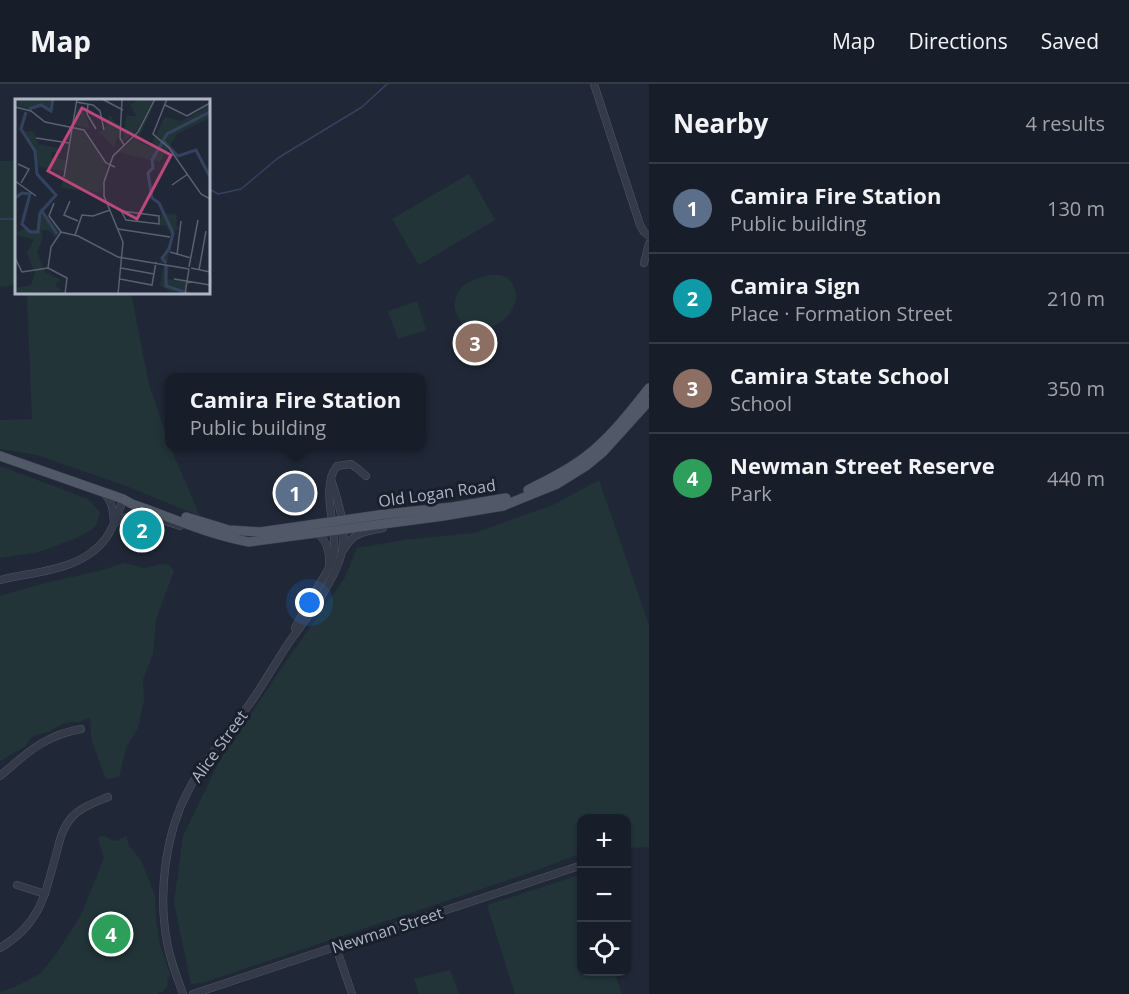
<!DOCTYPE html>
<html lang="en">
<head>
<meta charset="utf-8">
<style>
	:root { --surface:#181e29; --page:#252b35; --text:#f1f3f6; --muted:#9fa2a8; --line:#363c46; --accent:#80a4f7 }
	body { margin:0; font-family:"Open Sans",sans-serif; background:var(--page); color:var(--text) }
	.controls { position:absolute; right:18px; bottom:18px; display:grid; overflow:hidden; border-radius:12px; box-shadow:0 2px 4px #0004 }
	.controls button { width:54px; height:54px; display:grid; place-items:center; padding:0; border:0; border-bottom:2px solid var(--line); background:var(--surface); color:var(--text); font:30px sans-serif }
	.you { position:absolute; left:310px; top:519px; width:21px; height:21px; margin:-15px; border:4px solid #fff; border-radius:50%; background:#1a73e8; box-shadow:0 0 0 9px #1a73e833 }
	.badge { display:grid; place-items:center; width:39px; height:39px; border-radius:50%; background:var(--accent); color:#fff; font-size:20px; font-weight:700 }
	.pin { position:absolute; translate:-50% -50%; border:3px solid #fff; box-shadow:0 2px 6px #0006 }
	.popup { position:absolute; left:165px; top:289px; width:261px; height:78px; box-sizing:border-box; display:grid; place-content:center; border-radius:12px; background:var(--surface); filter:drop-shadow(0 2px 4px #0005); font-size:20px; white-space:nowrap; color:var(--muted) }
	.popup b { font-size:22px; color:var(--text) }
	.popup::after { content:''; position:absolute; left:50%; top:100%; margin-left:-12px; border:12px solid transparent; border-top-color:var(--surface) }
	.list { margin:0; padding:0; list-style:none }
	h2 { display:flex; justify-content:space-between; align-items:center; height:78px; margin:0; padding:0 24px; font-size:26px }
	h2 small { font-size:20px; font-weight:400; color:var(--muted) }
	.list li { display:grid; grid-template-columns:39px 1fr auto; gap:18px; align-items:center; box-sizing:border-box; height:90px; padding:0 24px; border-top:2px solid var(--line) }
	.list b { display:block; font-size:22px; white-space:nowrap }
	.list p { margin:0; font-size:20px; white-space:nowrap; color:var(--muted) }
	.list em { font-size:20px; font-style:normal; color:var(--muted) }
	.icon { flex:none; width:33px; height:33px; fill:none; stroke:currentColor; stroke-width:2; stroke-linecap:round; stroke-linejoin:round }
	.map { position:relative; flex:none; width:649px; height:910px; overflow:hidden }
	header { display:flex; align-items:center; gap:36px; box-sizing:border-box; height:84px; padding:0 30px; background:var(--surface); border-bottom:2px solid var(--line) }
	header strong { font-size:28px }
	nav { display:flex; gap:33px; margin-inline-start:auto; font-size:21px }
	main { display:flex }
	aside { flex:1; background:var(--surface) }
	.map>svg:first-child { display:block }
	.green { fill:#223438 }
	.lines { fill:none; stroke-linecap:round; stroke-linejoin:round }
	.stream { stroke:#34425f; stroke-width:1.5 }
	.minor-casing { stroke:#4e5563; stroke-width:8 }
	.major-casing { stroke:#3d4451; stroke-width:10 }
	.minor { stroke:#343a48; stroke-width:7 }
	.major { stroke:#515968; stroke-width:9 }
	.labels { text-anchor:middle; stroke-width:6; stroke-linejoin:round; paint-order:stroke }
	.street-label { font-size:16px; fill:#aeb5c5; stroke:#19202c }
	.inset-river { fill:none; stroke:#34425f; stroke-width:3 }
	.inset-road { fill:none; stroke:#596070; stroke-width:1.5 }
	.view { fill:#bc477b; fill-opacity:0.15; stroke:#bc477b; stroke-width:3 }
	.inset-edge { fill:none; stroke:#aeb5c5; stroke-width:3 }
</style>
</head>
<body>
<header>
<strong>Map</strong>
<nav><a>Map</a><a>Directions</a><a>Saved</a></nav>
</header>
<main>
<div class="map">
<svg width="649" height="910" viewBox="0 0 649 910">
	<rect width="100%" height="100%" fill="#202837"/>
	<g class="green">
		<polygon points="0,77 16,77 16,201 0,203"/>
		<polygon points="469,90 495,136 419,181 392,135"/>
		<path d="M489,191C494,191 499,190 503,192C508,193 511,197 513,201C525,224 496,248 475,245C456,242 449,219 460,205C467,196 480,194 489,191Z"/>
		<polygon points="27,209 131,209 149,301 169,359 169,362 170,363 200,432 126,402 37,371 0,365 0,336 32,335"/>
		<polygon points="417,217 426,246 398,255 388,227"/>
		<polygon points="0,382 88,415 100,428 97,439 93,445 76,454 39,468 0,474"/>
		<polygon points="599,396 649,541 649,763 627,764 626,734 582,734 581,769 535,787 205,898 191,900 174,819 183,752 220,676 283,582 344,495 357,464 404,456 474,449 553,421"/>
		<polygon points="124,479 145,484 161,480 169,481 174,487 156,535 153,570 143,595 144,616 138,644 126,664 119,693 106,695 92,658 90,634 79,638 65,639 48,648 33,652 24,663 0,677 0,512 45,499 99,487"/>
		<path d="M101,752C115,754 110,762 126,752L129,762L141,776L155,812L156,836L160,861L170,890L167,897L168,901L163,908L157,910H0V908L15,903L40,890L57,869L81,831L104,774L98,755Z"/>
		<polygon points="579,791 582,798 582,888 614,888 622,910 515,910 487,821"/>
		<polygon points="450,886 459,910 419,910 414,895"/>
	</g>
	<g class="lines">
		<g class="stream">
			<polyline points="208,104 218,110 241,105 278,74 362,23 387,0"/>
			<polyline points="0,135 16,135"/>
		</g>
		<defs>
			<g id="minor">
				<polyline points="594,0 640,141 644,148 649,152"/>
				<polyline points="644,179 649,160"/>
				<path d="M104,409C112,417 113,426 114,437"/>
				<path d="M114,440C134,423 158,435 180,442"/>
				<path d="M318,449C326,457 330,467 329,479"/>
				<path d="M344,465C354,448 365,447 383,444"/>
				<path d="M0,496C36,487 82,487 106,454C114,442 119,428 123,415"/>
				<path d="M295,544C303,528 312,514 320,499C326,490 332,480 334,469C337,445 320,402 337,382L351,380L358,385L366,392"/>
				<path d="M0,692C27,669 45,651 81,645"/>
				<polyline points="626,766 627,766"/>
				<polyline points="17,801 45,810"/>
				<polyline points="336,863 352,910"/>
				<path d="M0,864C41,840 45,810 57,767C60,755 63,743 72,733C81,723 96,718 108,713"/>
				<path d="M183,910C177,893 170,876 167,858C158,809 165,751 188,707C203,678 224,655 243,629C261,606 274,580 290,557C307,533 337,494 342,467C347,445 338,416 331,395"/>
				<polyline points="193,910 582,781"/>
			</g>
			<g id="major">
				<path d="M0,372L123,415L132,420C170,433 209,451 249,458L443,432L503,422L557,400L586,382L603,368L649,317"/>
				<path d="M528,406C547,396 567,387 585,373C610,354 630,328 649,304"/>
				<polyline points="186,433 229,446 260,448 386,430 453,423 506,414"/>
			</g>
		</defs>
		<use href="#minor" class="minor-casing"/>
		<use href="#major" class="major-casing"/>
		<use href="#minor" class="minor"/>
		<use href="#major" class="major"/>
	</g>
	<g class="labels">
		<g class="street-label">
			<text transform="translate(437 409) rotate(-8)" y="6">Old Logan Road</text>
			<text transform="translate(219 662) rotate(-54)" y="6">Alice Street</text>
			<text transform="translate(387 846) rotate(-18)" y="6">Newman Street</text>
		</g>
	</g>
	<g transform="translate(15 15)">
		<rect width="195" height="195" fill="#202837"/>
		<path d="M3,0H38V11L26,6L14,10L2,7ZM124,0H139L122,32L108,42L111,17H121L115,6ZM142,0L122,42L135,48L150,18L167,22L195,6V19L162,35L145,63L103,53L118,41ZM62,8L67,9L76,30L59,25ZM95,15L100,24L107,26L99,48L82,32H89ZM58,28L67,31L92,67L86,94L46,89ZM10,32L19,33L23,45L47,50L46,54L37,53L36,58L51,61L49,72L24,68ZM25,108L44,133L41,138L32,131H26L28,139L22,153L30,173L45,181L40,187L48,192L0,195V189L16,186L20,174L12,154L19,141L0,135L8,130L21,131ZM147,114L162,116L161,128L165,129L159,132L152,164L145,163L157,138L151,127L144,126ZM149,166L154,167L152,180L172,183L170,192L155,193L145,186Z" fill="#223438"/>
		<path class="inset-river" d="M14,10L26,6L36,12L38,0M147,41L163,57L181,51L195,78M0,99L7,94L15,95L7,125L15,133H23L25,114L41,96L22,75L20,52L6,30L11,13M27,112L42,135M151,164L147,159L154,150L158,134L144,104L137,99L133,74L138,69L137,61L152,35L195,13M151,167V187L175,195"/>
		<path class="inset-road" d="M87,0L108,11M107,0L105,39L109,46M152,0L138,35L154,49L186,95L195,100M61,3L78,6L85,12L89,31M73,5L72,15L81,30M150,6L172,17L195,4M0,8L16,12L30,23L69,31L91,64L100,68M21,39L54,44M3,65L14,70L6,84M49,78L62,0M0,82L21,97M157,86L173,75M55,102L49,116L63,122M39,104L34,117L46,133L63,137L103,158L174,170M105,110L111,121L144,125V117L107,112M103,130L155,138M60,136L67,116L78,117L95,111M155,153L176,159M162,156L166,122M0,159L7,173L33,169M174,168L183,121M33,169L36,148L46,133M33,169L52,179L50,195M106,169L139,175M176,169L195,173M184,171L191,132M105,180L137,186L141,163M159,180L195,186M103,195L108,143L89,97V83L98,57L123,33L140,0M170,195L174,170"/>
		<path class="view" d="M67,9L156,56L122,120L33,72Z"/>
		<rect width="195" height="195" class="inset-edge"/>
	</g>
</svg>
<div class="controls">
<button>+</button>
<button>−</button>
<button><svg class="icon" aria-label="locate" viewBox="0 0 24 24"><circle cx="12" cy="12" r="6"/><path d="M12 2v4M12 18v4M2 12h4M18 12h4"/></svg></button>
</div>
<div class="you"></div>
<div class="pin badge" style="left:295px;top:409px;background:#5c6f8a">1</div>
<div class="popup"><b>Camira Fire Station</b>Public building</div>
<div class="pin badge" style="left:142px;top:446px;background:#0f9aa8">2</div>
<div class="pin badge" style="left:475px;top:259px;background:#8d6e63">3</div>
<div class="pin badge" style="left:111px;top:850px;background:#2e9e5b">4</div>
</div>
<aside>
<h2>Nearby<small>4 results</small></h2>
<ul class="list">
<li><span class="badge" style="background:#5c6f8a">1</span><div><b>Camira Fire Station</b><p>Public building</p></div><em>130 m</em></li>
<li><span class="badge" style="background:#0f9aa8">2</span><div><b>Camira Sign</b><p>Place · Formation Street</p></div><em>210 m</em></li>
<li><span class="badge" style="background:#8d6e63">3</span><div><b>Camira State School</b><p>School</p></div><em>350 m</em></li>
<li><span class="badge" style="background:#2e9e5b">4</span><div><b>Newman Street Reserve</b><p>Park</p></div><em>440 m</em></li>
</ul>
</aside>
</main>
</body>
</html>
